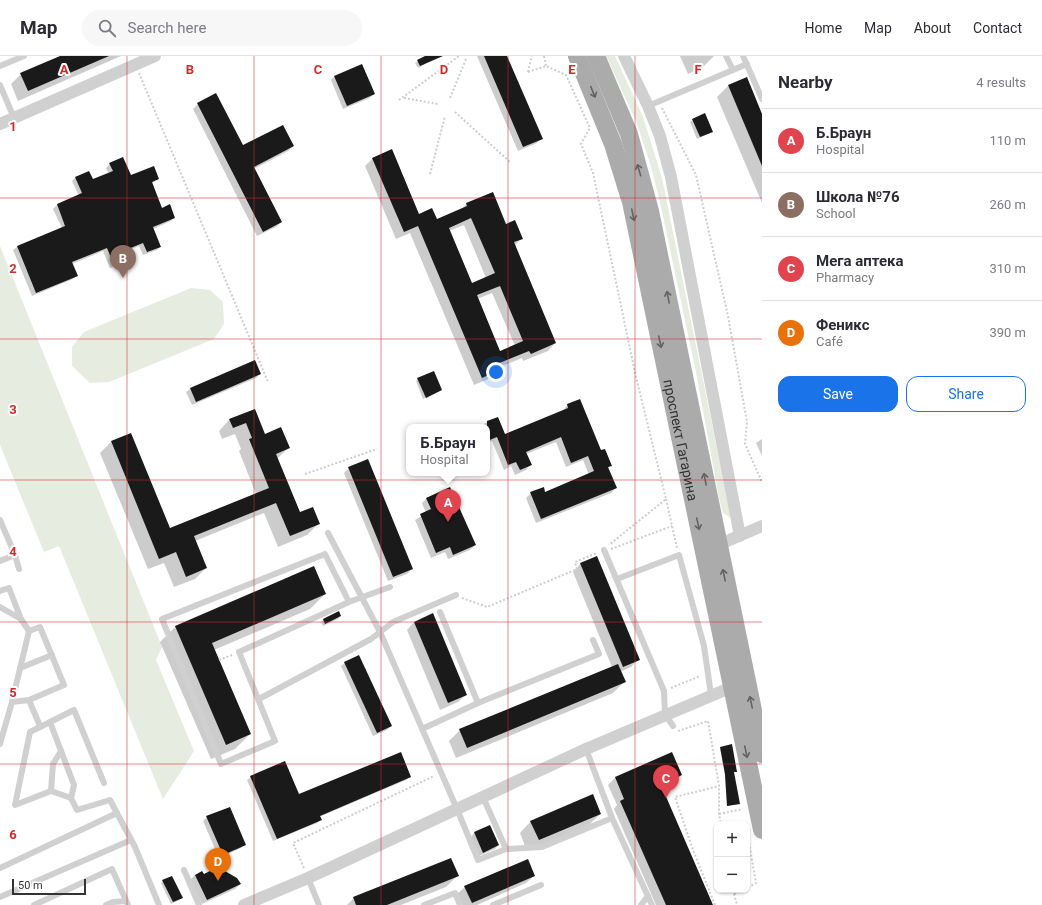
<!DOCTYPE html>
<html lang="en">
<head>
<meta charset="utf-8">
<style>
	:root { --surface:#fff; --page:#f7f7f7; --text:#2b2b33; --muted:#7c7c81; --line:#e1e1e2; --accent:#1a73e8 }
	body { margin:0; font-family:Roboto,sans-serif; background:var(--page); color:var(--text) }
	.controls { position:absolute; right:12px; bottom:12px; display:grid; overflow:hidden; border-radius:8px; box-shadow:0 1px 3px #0004 }
	.controls button { width:36px; height:36px; display:grid; place-items:center; padding:0; border:0; border-bottom:1px solid var(--line); background:var(--surface); color:var(--text); font:20px sans-serif }
	.scale { position:absolute; left:12px; bottom:10px; width:74px; box-sizing:border-box; padding-left:4px; border:2px solid #333; border-top:0; font-size:11px; line-height:14px; white-space:nowrap; color:#333; -webkit-text-stroke:3px #fff; paint-order:stroke }
	.you { position:absolute; left:496px; top:316px; width:14px; height:14px; margin:-10px; border:3px solid #fff; border-radius:50%; background:#1a73e8; box-shadow:0 0 0 6px #1a73e833 }
	.badge { display:grid; place-items:center; width:26px; height:26px; border-radius:50%; background:var(--accent); color:#fff; font-size:13px; font-weight:700 }
	.pin { position:absolute; translate:-50% -33px; filter:drop-shadow(0 1px 2px #0008) }
	.pin::after { content:''; position:absolute; top:21px; width:14px; height:12px; background:inherit; clip-path:polygon(0 0,100% 0,50% 100%) }
	.popup { position:absolute; left:406px; top:368px; width:84px; height:52px; box-sizing:border-box; display:grid; place-content:center; border-radius:8px; background:var(--surface); filter:drop-shadow(0 1px 3px #0005); font-size:13px; white-space:nowrap; color:var(--muted) }
	.popup b { font-size:15px; color:var(--text) }
	.popup::after { content:''; position:absolute; left:50%; top:100%; margin-left:-8px; border:8px solid transparent; border-top-color:var(--surface) }
	.list { margin:0; padding:0; list-style:none }
	h2 { display:flex; justify-content:space-between; align-items:center; height:52px; margin:0; padding:0 16px; font-size:17px }
	h2 small { font-size:13px; font-weight:400; color:var(--muted) }
	.list li { display:grid; grid-template-columns:26px 1fr auto; gap:12px; align-items:center; box-sizing:border-box; height:64px; padding:0 16px; border-top:1px solid var(--line) }
	.list b { display:block; font-size:15px; white-space:nowrap }
	.list p { margin:0; font-size:13px; white-space:nowrap; color:var(--muted) }
	.list em { font-size:13px; font-style:normal; color:var(--muted) }
	.actions { display:flex; gap:8px; padding:12px 16px }
	.actions a { flex:1; padding:9px 0; border:1px solid var(--accent); border-radius:12px; text-align:center; font-size:14px; color:var(--accent) }
	.actions .main { background:var(--accent); color:#fff }
	.icon { flex:none; width:22px; height:22px; fill:none; stroke:currentColor; stroke-width:2; stroke-linecap:round; stroke-linejoin:round }
	.map { position:relative; flex:none; width:762px; height:849px; overflow:hidden }
	header { display:flex; align-items:center; gap:24px; box-sizing:border-box; height:56px; padding:0 20px; background:var(--surface); border-bottom:1px solid var(--line) }
	header strong { font-size:19px }
	nav { display:flex; gap:22px; margin-inline-start:auto; font-size:14px }
	.search { width:280px; height:36px; background:var(--page); display:flex; align-items:center; gap:10px; box-sizing:border-box; padding:0 14px; border-radius:22px; color:var(--muted); font-size:15px }
	main { display:flex }
	aside { flex:1; background:var(--surface) }
	.map>svg:first-child { display:block }
	.green { fill:#e6ecdf }
	.shadow { fill:#0003; fill-rule:evenodd }
	.building { fill:#1a1a1a; fill-rule:evenodd }
	.lines { fill:none; stroke-linecap:round; stroke-linejoin:round }
	.path { stroke:#cdcdcd; stroke-width:2; stroke-dasharray:2 2; stroke-linecap:butt }
	.service { stroke:#d0d0d0; stroke-width:6 }
	.minor { stroke:#d0d0d0; stroke-width:12 }
	.primary { stroke:#ababab; stroke-width:18 }
	.oneway { stroke:#636363 }
	.grid { fill:none; stroke:#d62828; stroke-width:1; stroke-opacity:0.55 }
	.labels { text-anchor:middle; stroke-width:4; stroke-linejoin:round; paint-order:stroke }
	.street-label { font-size:14px; fill:#333; stroke:#fff }
	.grid-label { font-size:13px; text-anchor:middle; font-weight:bold; fill:#d62828; stroke:#fff; stroke-width:4; stroke-linejoin:round; paint-order:stroke }
</style>
</head>
<body>
<header>
<strong>Map</strong>
<div class="search"><svg class="icon" aria-label="search" viewBox="0 0 24 24"><circle cx="10" cy="10" r="6"/><path d="M15 15l6 6"/></svg>Search here</div>
<nav><a>Home</a><a>Map</a><a>About</a><a>Contact</a></nav>
</header>
<main>
<div class="map">
<svg width="762" height="849" viewBox="0 0 762 849">
	<rect width="100%" height="100%" fill="#fff"/>
	<g class="green">
		<polygon points="606,0 615,0 643,61 662,122 731,462 723,457 719,442 696,316 660,146 650,107 636,65"/>
		<polygon points="0,190 162,591 156,604 194,695 163,743 59,490 44,496 0,389"/>
		<polygon points="191,232 210,234 223,246 224,268 214,283 109,326 90,327 72,310 72,291 84,276"/>
	</g>
	<g class="shadow">
		<polygon points="62,0 121,0 18,45 11,28 21,18"/>
		<polygon points="427,0 430,0 432,4 418,12 415,7"/>
		<polygon points="477,0 506,0 542,82 537,87 518,95"/>
		<polygon points="680,0 714,0 704,10 688,18"/>
		<polygon points="334,21 374,38 370,42 343,53 331,24"/>
		<polygon points="728,30 762,60 762,147 717,41"/>
		<polygon points="198,48 242,91 293,90 288,95 254,113 281,166 276,171 257,180 193,53"/>
		<polygon points="693,64 712,76 697,83 690,66"/>
		<path d="M373,102L418,159L436,164L461,154L466,148L506,169L522,182L514,190L555,287L548,295L523,305L522,302L498,312L499,314L491,322L474,329L410,177L396,183L365,110ZM464,169L486,222L471,228L449,175ZM492,237L515,290L500,296L477,243Z"/>
		<polygon points="110,108 130,121 158,123 151,128 162,153 174,161 171,165 153,173 160,190 157,194 143,199 139,190 122,197 125,204 122,208 110,212 103,195 72,208 76,220 73,223 32,240 13,194 17,191 62,172 53,153 57,149 79,140 72,125 76,121 92,125 109,118 106,112"/>
		<polygon points="255,305 260,318 256,322 192,349 186,336 190,333"/>
		<polygon points="418,323 441,334 423,343 416,325"/>
		<polygon points="567,349 611,409 608,412 616,432 611,437 536,467 526,442 531,437 545,437 589,419 583,404 566,411 556,386 526,398 530,409 526,414 515,419 511,410 504,414 492,385 487,387 487,371 476,371 498,362 505,379 563,355"/>
		<polygon points="254,354 264,379 288,392 277,403 300,458 318,468 307,479 278,491 264,457 195,485 206,512 195,523 174,531 164,507 148,513 100,397 111,386 130,378 169,474 256,438 239,395 241,393 235,378 222,383 219,375 230,363"/>
		<polygon points="762,383 762,400 756,387"/>
		<polygon points="349,412 412,513 407,518 388,525 344,417"/>
		<polygon points="427,442 475,489 470,494 448,503 445,496 431,502 415,464 426,457 422,447"/>
		<polygon points="596,501 638,603 631,611 620,616 624,626 613,637 456,702 449,685 460,674 612,611 573,516 580,508"/>
		<polygon points="314,511 325,538 310,553 214,594 250,678 235,693 211,703 160,586 175,571"/>
		<polygon points="339,557 340,560 338,563 323,570 321,566 323,564"/>
		<polygon points="414,566 466,639 458,646 440,654 407,574"/>
		<polygon points="345,607 391,670 387,674 373,680 341,610"/>
		<polygon points="720,692 736,715 733,716 738,748 727,750 725,720"/>
		<polygon points="672,697 681,719 674,726 661,732 712,849 656,849 614,753 617,749 608,729 615,722"/>
		<polygon points="251,721 299,740 410,721 406,724 319,761 320,764 317,767 273,785 247,724"/>
		<polygon points="600,758 589,769 527,795 520,777 531,765"/>
		<polygon points="207,761 245,788 241,792 219,802 203,765"/>
		<polygon points="490,770 498,789 495,793 479,800 471,781 474,777"/>
		<polygon points="195,819 240,828 235,833 202,848 190,824"/>
		<polygon points="457,820 446,831 401,849 347,849 354,842"/>
		<polygon points="534,820 526,827 477,849 462,849 457,838 465,831"/>
		<polygon points="163,825 181,842 179,844 171,848 161,827"/>
	</g>
	<g class="building">
		<polygon points="60,0 109,0 28,35 20,17"/>
		<polygon points="425,0 443,0 420,10 417,4"/>
		<polygon points="484,0 507,0 543,83 523,91"/>
		<polygon points="362,8 375,38 347,50 334,20"/>
		<polygon points="747,21 762,58 762,110 728,29"/>
		<polygon points="216,37 243,89 283,69 294,90 254,111 282,166 263,176 197,47"/>
		<polygon points="705,57 713,76 700,81 692,63"/>
		<path d="M392,93L419,158L432,152L437,163L467,150L466,147L493,136L506,168L515,164L523,183L514,186L556,287L531,298L529,295L497,308L500,314L482,322L418,170L404,176L372,102ZM471,162L495,217L472,227L449,172ZM500,230L523,285L500,295L477,239Z"/>
		<polygon points="123,101 131,119 154,110 159,123 152,126 162,152 170,148 175,162 153,171 161,191 147,196 143,187 123,195 126,204 114,209 107,192 72,206 78,220 36,237 17,190 65,170 57,148 82,137 75,121 89,115 93,123 113,115 109,107"/>
		<polygon points="255,304 261,318 196,346 190,332"/>
		<polygon points="434,315 442,334 426,342 417,322"/>
		<polygon points="580,343 601,394 605,393 612,410 608,411 617,432 541,463 530,436 544,431 545,436 594,415 588,400 571,407 561,381 526,396 532,409 520,414 516,406 508,409 497,381 487,385 487,365 498,361 505,378 568,352 567,348"/>
		<polygon points="255,353 265,378 281,371 290,392 276,398 300,456 313,451 320,468 290,480 276,447 194,480 207,512 186,521 176,496 159,503 111,385 131,377 170,472 269,432 249,383 252,382 246,367 233,372 229,363"/>
		<polygon points="368,403 413,513 393,521 348,411"/>
		<polygon points="450,431 476,489 453,499 450,491 436,497 420,458 431,453 426,442"/>
		<polygon points="597,500 640,604 623,611 580,507"/>
		<polygon points="314,510 326,538 212,587 251,678 226,689 175,570"/>
		<polygon points="339,555 341,560 325,568 323,563"/>
		<polygon points="433,557 467,639 448,647 414,566"/>
		<polygon points="359,599 392,670 377,677 344,606"/>
		<polygon points="618,608 626,626 467,692 459,673"/>
		<polygon points="732,688 737,716 734,716 740,748 727,750 725,718 720,691"/>
		<polygon points="401,696 411,721 320,760 322,764 277,783 250,720 285,705 299,738"/>
		<polygon points="672,696 682,719 661,729 713,849 666,849 620,745 624,743 615,721"/>
		<polygon points="593,738 601,758 539,784 530,765"/>
		<polygon points="230,751 246,789 223,799 206,760"/>
		<polygon points="490,769 499,789 483,797 474,776"/>
		<polygon points="451,802 459,820 387,849 356,849 353,841"/>
		<polygon points="528,803 535,820 472,847 464,830"/>
		<polygon points="218,811 237,822 241,828 207,844 195,819 202,815 204,818"/>
		<polygon points="172,820 183,842 173,846 162,824"/>
	</g>
	<g class="lines">
		<g class="path">
			<polyline points="544,0 546,10"/>
			<polyline points="528,16 546,10 566,19 590,72 581,88 593,117 636,321 666,443 609,489"/>
			<polyline points="528,16 532,0"/>
			<polyline points="139,17 268,326"/>
			<polyline points="404,42 438,48"/>
			<polyline points="450,42 466,3"/>
			<polyline points="399,44 459,0"/>
			<polyline points="662,52 696,119 728,260 747,366 745,388 762,426"/>
			<polyline points="455,56 510,106"/>
			<polyline points="430,118 445,60"/>
			<polyline points="305,418 377,393"/>
			<polyline points="666,443 677,492"/>
			<polyline points="611,493 672,470"/>
			<polyline points="462,542 487,551 577,513 575,506 597,497"/>
			<polyline points="219,604 232,599"/>
			<polyline points="671,632 700,620"/>
			<polyline points="678,675 708,665 719,730 719,758 721,768"/>
			<polyline points="719,758 743,753"/>
			<polyline points="747,775 756,827 747,832"/>
			<polyline points="304,812 293,787 434,720"/>
			<polyline points="733,834 737,849"/>
			<polyline points="734,838 742,834"/>
			<polyline points="715,849 693,794 675,741 719,730"/>
		</g>
		<g class="service">
			<polyline points="726,0 733,14"/>
			<polyline points="743,0 762,43"/>
			<polyline points="0,10 24,0"/>
			<polyline points="0,29 14,62"/>
			<polyline points="648,50 747,8"/>
			<polyline points="0,464 15,499 0,505"/>
			<polyline points="328,477 380,576 457,753 478,804 506,793 542,791 612,762"/>
			<polyline points="604,494 664,635 665,658 673,670"/>
			<polyline points="15,499 19,513"/>
			<polyline points="617,523 679,499 704,590 711,639"/>
			<polyline points="0,535 9,532 21,563"/>
			<polyline points="349,546 325,498 162,563 221,708 275,685 239,596 349,546 390,531"/>
			<polyline points="0,551 21,563 29,575 12,646"/>
			<polyline points="440,556 478,647"/>
			<polyline points="20,612 52,599"/>
			<polyline points="259,643 371,583 393,566 456,539"/>
			<polyline points="29,644 40,670"/>
			<polyline points="50,666 74,729 71,742 77,754 110,744 135,791 159,849"/>
			<polyline points="422,673 478,647 599,598 593,584"/>
			<polyline points="0,688 12,646 29,644 64,629 40,571 29,575"/>
			<polyline points="586,693 612,762 652,849"/>
			<polyline points="51,735 53,708 61,695"/>
			<polyline points="483,741 506,793"/>
			<polyline points="71,742 51,735 15,749 30,676 74,654 104,727"/>
			<polyline points="0,812 117,757"/>
			<polyline points="184,814 199,849"/>
			<polyline points="308,822 319,849"/>
			<polyline points="0,841 131,784"/>
			<polyline points="34,849 112,813 128,849"/>
			<polyline points="106,849 113,846 126,845"/>
			<polyline points="424,849 455,837 460,849"/>
			<polyline points="493,849 541,829"/>
			<polyline points="641,849 648,840"/>
		</g>
		<g class="minor">
			<polyline points="624,0 648,50 660,80 671,121 740,480"/>
			<polyline points="0,68 155,0"/>
			<polyline points="718,489 762,470"/>
			<polyline points="244,849 308,822 586,693 732,631"/>
		</g>
		<g class="primary">
			<path id="s1" d="M577,0L613,88L631,146L762,774"/>
			<polyline points="596,0 629,78 650,155 762,698"/>
		</g>
	</g>
	<defs><path id="oneway-shaft" d="M-6 0H5M1.5-3L5.5 0L1.5 3" fill="none" stroke-width="1.6" stroke-linecap="round" stroke-linejoin="round"/></defs>
	<g class="oneway">
		<use href="#oneway-shaft" transform="translate(593 36) rotate(68)"/>
		<use href="#oneway-shaft" transform="translate(639 114) rotate(-106)"/>
		<use href="#oneway-shaft" transform="translate(633 159) rotate(78)"/>
		<use href="#oneway-shaft" transform="translate(668 241) rotate(-101)"/>
		<use href="#oneway-shaft" transform="translate(660 286) rotate(78)"/>
		<use href="#oneway-shaft" transform="translate(705 423) rotate(-101)"/>
		<use href="#oneway-shaft" transform="translate(698 468) rotate(78)"/>
		<use href="#oneway-shaft" transform="translate(724 519) rotate(-102)"/>
		<use href="#oneway-shaft" transform="translate(751 646) rotate(-102)"/>
		<use href="#oneway-shaft" transform="translate(746 696) rotate(78)"/>
	</g>
	<path class="grid" d="M127,0V849M254,0V849M381,0V849M508,0V849M635,0V849M0,142H762M0,283H762M0,424H762M0,566H762M0,708H762"/>
	<g class="labels">
		<g class="street-label">
			<text dy="5" stroke="none"><textPath href="#s1" startOffset="399">проспект Гагарина</textPath></text>
		</g>
	</g>
	<g class="grid-label">
		<text x="64" y="18">A</text>
		<text x="190" y="18">B</text>
		<text x="318" y="18">C</text>
		<text x="444" y="18">D</text>
		<text x="572" y="18">E</text>
		<text x="698" y="18">F</text>
		<text x="13" y="75">1</text>
		<text x="13" y="217">2</text>
		<text x="13" y="358">3</text>
		<text x="13" y="500">4</text>
		<text x="13" y="641">5</text>
		<text x="13" y="783">6</text>
	</g>
</svg>
<div class="controls">
<button>+</button>
<button>−</button>
</div>
<div class="scale">50 m</div>
<div class="you"></div>
<div class="pin badge" style="left:448px;top:466px;background:#e0444e">A</div>
<div class="popup"><b>Б.Браун</b>Hospital</div>
<div class="pin badge" style="left:123px;top:222px;background:#8d6e63">B</div>
<div class="pin badge" style="left:666px;top:742px;background:#e0444e">C</div>
<div class="pin badge" style="left:218px;top:825px;background:#e8710a">D</div>
</div>
<aside>
<h2>Nearby<small>4 results</small></h2>
<ul class="list">
<li><span class="badge" style="background:#e0444e">A</span><div><b>Б.Браун</b><p>Hospital</p></div><em>110 m</em></li>
<li><span class="badge" style="background:#8d6e63">B</span><div><b>Школа №76</b><p>School</p></div><em>260 m</em></li>
<li><span class="badge" style="background:#e0444e">C</span><div><b>Мега аптека</b><p>Pharmacy</p></div><em>310 m</em></li>
<li><span class="badge" style="background:#e8710a">D</span><div><b>Феникс</b><p>Café</p></div><em>390 m</em></li>
</ul>
<div class="actions"><a class="main">Save</a><a>Share</a></div>
</aside>
</main>
</body>
</html>
